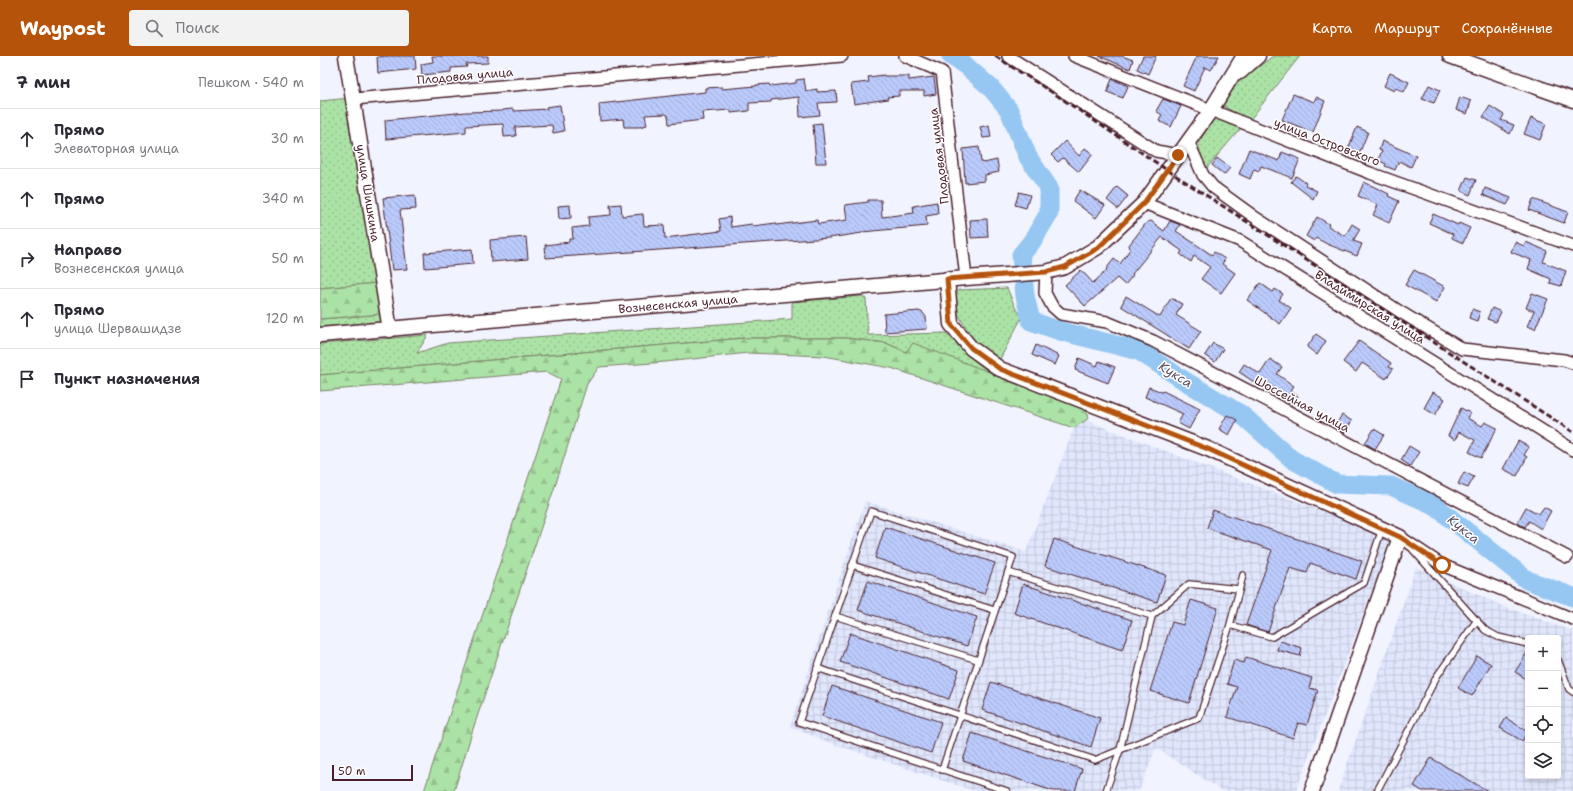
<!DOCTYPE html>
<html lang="ru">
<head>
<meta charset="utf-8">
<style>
	:root { --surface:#fff; --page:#f2f2f3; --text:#2b2b33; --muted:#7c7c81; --line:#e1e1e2; --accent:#b45309 }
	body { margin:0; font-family:"Shantell Sans",sans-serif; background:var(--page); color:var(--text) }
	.controls { position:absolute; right:12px; bottom:12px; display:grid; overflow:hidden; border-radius:4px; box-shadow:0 2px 6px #0003 }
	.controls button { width:36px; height:36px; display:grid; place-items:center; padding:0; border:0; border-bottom:1px solid var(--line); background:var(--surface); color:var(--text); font:20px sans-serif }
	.scale { position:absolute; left:12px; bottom:10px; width:81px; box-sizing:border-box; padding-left:4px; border:2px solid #4a1f2b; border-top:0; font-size:11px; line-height:14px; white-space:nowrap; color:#4a1f2b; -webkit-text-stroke:3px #fff; paint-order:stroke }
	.stop { position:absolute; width:12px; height:12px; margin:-9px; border:3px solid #b45309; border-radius:50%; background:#fff }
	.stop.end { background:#b45309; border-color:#fff; box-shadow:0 1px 4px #0008 }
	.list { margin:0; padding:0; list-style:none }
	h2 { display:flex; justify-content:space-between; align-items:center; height:52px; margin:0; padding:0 16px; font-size:17px }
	h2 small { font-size:13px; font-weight:400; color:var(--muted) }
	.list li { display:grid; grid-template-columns:26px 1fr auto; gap:12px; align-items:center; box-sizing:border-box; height:60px; padding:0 16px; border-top:1px solid var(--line) }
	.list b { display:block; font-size:15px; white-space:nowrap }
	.list p { margin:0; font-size:13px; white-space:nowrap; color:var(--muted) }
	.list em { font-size:13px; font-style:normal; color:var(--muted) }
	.icon { flex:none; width:22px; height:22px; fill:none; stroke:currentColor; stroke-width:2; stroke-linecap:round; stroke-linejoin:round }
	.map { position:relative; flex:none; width:1253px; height:735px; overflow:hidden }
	header { display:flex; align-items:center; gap:24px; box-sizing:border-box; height:56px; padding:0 20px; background:var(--accent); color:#fff }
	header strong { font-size:19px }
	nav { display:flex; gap:22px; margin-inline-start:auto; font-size:14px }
	.search { width:280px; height:36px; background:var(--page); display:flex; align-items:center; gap:10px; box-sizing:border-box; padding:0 14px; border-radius:4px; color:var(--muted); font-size:15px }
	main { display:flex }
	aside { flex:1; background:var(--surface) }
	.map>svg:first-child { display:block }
	.industrial { fill:url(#industrial-grid); fill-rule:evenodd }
	.grass { fill:url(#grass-dots); stroke:#7a8068 }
	.forest { fill:url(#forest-firs); stroke:#7a8068 }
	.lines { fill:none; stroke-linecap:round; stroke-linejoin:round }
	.river { stroke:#96c7f2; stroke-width:19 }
	.building { fill:url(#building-back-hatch); stroke:#4a1f2b }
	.service-casing { stroke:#4a1f2b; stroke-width:8 }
	.minor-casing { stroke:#4a1f2b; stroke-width:14 }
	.tertiary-casing { stroke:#4a1f2b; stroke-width:17 }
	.service { stroke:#fff; stroke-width:5.5 }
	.minor { stroke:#fff; stroke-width:11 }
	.tertiary { stroke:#fff; stroke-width:14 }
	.rail { stroke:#4a1f2b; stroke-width:3; stroke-dasharray:6 3; stroke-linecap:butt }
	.route { stroke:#b45309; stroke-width:5 }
	.labels { text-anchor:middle; stroke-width:3; stroke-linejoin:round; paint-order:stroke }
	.street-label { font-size:12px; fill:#4a1f2b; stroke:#fff }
	.water-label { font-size:13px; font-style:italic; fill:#615167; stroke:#fff }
</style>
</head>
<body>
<header>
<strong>Waypost</strong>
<div class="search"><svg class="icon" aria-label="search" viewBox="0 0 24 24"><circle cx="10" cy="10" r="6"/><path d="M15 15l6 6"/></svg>Поиск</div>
<nav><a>Карта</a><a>Маршрут</a><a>Сохранённые</a></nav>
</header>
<main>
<aside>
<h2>7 мин<small>Пешком · 540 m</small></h2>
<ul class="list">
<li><svg class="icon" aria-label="ahead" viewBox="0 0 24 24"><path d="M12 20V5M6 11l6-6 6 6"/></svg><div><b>Прямо</b><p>Элеваторная улица</p></div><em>30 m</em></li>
<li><svg class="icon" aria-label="ahead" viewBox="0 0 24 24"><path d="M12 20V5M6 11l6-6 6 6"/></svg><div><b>Прямо</b></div><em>340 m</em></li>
<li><svg class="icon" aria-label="right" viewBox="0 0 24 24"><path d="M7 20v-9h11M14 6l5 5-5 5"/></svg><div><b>Направо</b><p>Вознесенская улица</p></div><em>50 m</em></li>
<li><svg class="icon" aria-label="ahead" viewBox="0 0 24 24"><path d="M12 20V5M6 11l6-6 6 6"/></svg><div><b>Прямо</b><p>улица Шервашидзе</p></div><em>120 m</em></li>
<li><svg class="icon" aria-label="arrive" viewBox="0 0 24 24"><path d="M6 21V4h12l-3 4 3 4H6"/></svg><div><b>Пункт назначения</b></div></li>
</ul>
</aside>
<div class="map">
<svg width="1253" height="735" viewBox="0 0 1253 735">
	<defs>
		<pattern id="industrial-grid" width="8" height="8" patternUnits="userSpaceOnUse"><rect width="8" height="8" fill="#e0e7fd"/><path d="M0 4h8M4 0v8" fill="none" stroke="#c2c6d9"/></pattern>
		<pattern id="grass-dots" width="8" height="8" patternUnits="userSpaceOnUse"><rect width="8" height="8" fill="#abe2a5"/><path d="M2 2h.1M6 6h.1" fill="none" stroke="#95c18e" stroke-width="1.8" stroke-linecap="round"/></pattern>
		<pattern id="forest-firs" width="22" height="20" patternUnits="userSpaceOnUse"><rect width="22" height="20" fill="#abe2a5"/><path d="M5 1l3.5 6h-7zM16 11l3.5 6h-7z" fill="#95c18e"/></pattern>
		<pattern id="building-back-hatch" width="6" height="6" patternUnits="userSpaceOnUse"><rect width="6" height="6" fill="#bacafb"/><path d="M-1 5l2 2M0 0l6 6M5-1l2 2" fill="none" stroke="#a1add7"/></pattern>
	</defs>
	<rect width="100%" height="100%" fill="#f1f4fe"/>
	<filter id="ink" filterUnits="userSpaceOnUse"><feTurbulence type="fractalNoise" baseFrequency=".025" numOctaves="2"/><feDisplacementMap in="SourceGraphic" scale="8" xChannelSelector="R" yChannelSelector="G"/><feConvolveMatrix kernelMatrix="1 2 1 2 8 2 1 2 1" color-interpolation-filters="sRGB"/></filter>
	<g filter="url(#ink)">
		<g class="industrial">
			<polygon points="765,364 1072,482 976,735 902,735 836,692 819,735 654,735 516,689 470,671 545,445 706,496 754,372"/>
			<path d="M1096,511L1185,551L1253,575V735H1018ZM1208,582H1238V720H1208Z"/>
		</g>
		<g class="grass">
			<polygon points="953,0 980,0 929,65 903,50 916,28"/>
			<polygon points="30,42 58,227 0,232 0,45"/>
			<polygon points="896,60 922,71 885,114 879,96 879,85"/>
			<polygon points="687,232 695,251 702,261 679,305 653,284 638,258 635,242 638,234"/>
			<polygon points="542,240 546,243 548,279 626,277 645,297 670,317 593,288 586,296 566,287 526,282 424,282 0,319 0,288 108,279 97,297 128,287 472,263 472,246"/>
			<polygon points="63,258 62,266 0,271 0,263"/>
		</g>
		<g class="forest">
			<polygon points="58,227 63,258 0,263 0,232"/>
			<polygon points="424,282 526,282 566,287 586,296 593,287 766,353 769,362 754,372 571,312 504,300 428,297 345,306 279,311 267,328 237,424 153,673 134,735 104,735 241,323 227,316 0,335 0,319"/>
		</g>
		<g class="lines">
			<polyline class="river" points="631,0 645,9 671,32 689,54 708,101 729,132 729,157 713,184 701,199 705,240 711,265 740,275 819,295 865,325 922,359 973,404 1017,428 1071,430 1114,449 1207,524 1253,541"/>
		</g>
		<g class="building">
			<polygon points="68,0 95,0 96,13 58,17 57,1"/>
			<polygon points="112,0 168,0 168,7 146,8 147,11 131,12 131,16 102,19 101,8 113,6"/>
			<polygon points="779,0 802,0 813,4 810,13"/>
			<polygon points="823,0 836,0 828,18 817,13"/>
			<polygon points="877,0 899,0 891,14 885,11 874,35 863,30"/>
			<polygon points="1070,17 1089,26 1084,36 1076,32 1074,35 1064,30"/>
			<polygon points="564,19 564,20 589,20 589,24 614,21 616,38 604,40 604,35 579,35 579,40 567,41 568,43 534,48 531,28 549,26 548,21"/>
			<polygon points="484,23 486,35 497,33 497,36 516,35 517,46 498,47 500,59 480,61 479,41 451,44 451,46 429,47 429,55 411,57 411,54 382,56 383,64 349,68 348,59 347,59 346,58 325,59 327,69 319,71 304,71 303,63 280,65 279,48 385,36 385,32 402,31 402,33 436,30 436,29 449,28 450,30 476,27 476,24"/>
			<polygon points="792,23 808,30 803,42 787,36"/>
			<polygon points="1109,29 1120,34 1114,47 1102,43"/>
			<polygon points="973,38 994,46 996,41 1005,45 993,76 962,64"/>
			<polygon points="1140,41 1151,45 1147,58 1136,54"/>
			<polygon points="843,43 861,50 851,71 839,65 842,59 836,55"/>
			<polygon points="240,49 244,75 233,77 232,69 195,71 196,80 184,81 183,68 146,70 146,76 66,83 65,64 146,56 182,55 182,54 193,53 194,55 227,53 226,51"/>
			<polygon points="1170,50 1184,59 1181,64 1194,69 1190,78 1163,61"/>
			<polygon points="1211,62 1226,68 1220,84 1204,78"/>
			<polygon points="502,67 506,107 496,107 493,68"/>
			<polygon points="669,69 671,81 663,82 660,71"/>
			<polygon points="1037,71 1048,76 1039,98 1028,93"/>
			<polygon points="745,85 759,100 765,92 773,98 759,116 743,102 738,106 731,99"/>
			<polygon points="1062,85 1096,100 1091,111 1079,105 1075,114 1065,110 1066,108 1058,104 1062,95 1059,94"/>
			<polygon points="659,91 661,106 664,107 677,104 679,116 665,119 665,125 645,127 643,93"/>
			<polygon points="929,93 959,105 962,96 980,103 972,122 941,110 939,115 934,113 930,123 919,118"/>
			<polygon points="897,102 910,112 904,119 892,109"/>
			<polygon points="976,120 986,127 985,129 997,135 993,143 971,126"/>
			<polygon points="1147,121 1156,124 1150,139 1141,135"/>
			<polygon points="1044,126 1069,138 1068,140 1079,145 1069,167 1053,159 1058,149 1038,140"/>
			<polygon points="797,131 808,140 798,153 787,144"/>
			<polygon points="1165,132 1191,142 1187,149 1163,139"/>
			<polygon points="760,134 785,149 776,162 753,145"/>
			<polygon points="699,136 710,139 706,152 695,149"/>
			<polygon points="95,139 96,153 80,154 87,213 72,214 63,142"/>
			<polygon points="1213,143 1248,156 1244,167 1209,154"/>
			<polygon points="548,144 561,144 562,161 594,157 593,150 617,146 618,158 606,160 607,170 542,176 542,177 509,182 226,202 225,189 249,186 249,183 253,183 252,172 269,170 268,161 291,159 290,149 301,148 302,160 323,158 324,170 344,169 345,182 401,175 399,163 410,161 411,171 432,168 433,170 456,167 456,169 497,164 498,168 527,164 525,149 548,146"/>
			<polygon points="250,149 251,162 239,163 238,150"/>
			<polygon points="1113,158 1138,169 1139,167 1150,172 1143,187 1132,182 1133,178 1109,167"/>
			<polygon points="997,161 1009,168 1008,170 1025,180 1032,168 1040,173 1033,185 1042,188 1037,200 1007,188 996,182 994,185 986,180"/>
			<polygon points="667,163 668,181 651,182 650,164"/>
			<polygon points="831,165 844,175 850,165 858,168 860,169 856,175 892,199 894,196 905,203 902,208 915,217 901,237 881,223 890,211 874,200 871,206 860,198 862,195 842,181 812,218 813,219 805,229 797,222 765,250 745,229 761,214 773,227 787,214 786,213 794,203 800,208 810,193 809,189 827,166"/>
			<polygon points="206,181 208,203 171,206 170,184"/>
			<polygon points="1195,186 1204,190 1206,186 1227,195 1223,206 1246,215 1241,230 1230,227 1231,223 1208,213 1211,204 1191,196"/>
			<polygon points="152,193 153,208 105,212 104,197"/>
			<polygon points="1094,214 1125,231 1116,246 1085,229"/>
			<polygon points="940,227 953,236 955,233 963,238 959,244 971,252 960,268 927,244"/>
			<polygon points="1212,237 1228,243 1215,273 1207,270 1214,255 1206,252"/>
			<polygon points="806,240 840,261 851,242 862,248 856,259 881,275 869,293 801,250"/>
			<polygon points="1172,252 1181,256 1176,266 1167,263"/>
			<polygon points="1152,253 1160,256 1157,265 1149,262"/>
			<polygon points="599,255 603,257 606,261 607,273 565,276 564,258"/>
			<polygon points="996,278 1006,285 997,299 987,291"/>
			<polygon points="1039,285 1071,307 1069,311 1073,313 1066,323 1042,307 1036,316 1023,306"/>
			<polygon points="893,287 903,293 895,306 885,299"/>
			<polygon points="716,289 739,300 735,309 712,299"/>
			<polygon points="759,302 777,310 779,305 795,311 788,327 755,314"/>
			<polygon points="950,303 962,311 957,318 974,330 970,335 978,340 973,349 948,332 946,334 919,316 924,308 940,318"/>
			<polygon points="829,331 842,336 843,335 880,353 869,373 858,367 863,358 825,341"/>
			<polygon points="1113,336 1125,343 1115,359 1104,352"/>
			<polygon points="1141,352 1150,357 1147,362 1162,370 1165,366 1177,372 1161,402 1149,396 1155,384 1139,376 1135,384 1128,380"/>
			<polygon points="907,359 917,364 909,379 899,373"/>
			<polygon points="1022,359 1032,365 1024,377 1014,371"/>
			<polygon points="1054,373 1064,379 1055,393 1045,387"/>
			<polygon points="1198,385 1209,391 1204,399 1207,401 1197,420 1183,413"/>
			<polygon points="1089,390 1099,396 1090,410 1081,404"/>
			<polygon points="1144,416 1154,421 1148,432 1138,428"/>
			<polygon points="1206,451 1219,458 1224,451 1231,455 1221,473 1209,465 1205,471 1197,467"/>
			<polygon points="893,454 1042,505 1036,523 990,507 987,517 970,512 948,576 926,569 952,494 887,472"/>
			<polygon points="565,471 675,507 664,538 555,502"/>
			<polygon points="734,483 846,519 837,546 725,510"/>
			<polygon points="548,525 657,561 647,590 538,554"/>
			<polygon points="703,528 812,564 802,594 694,557"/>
			<polygon points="871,544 898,552 869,647 830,635 852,566 863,569"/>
			<polygon points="530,577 639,614 629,643 520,606"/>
			<polygon points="960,585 982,592 980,600 957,594"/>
			<polygon points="1208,595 1208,624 1195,616"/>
			<polygon points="1157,600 1171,608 1152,640 1138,632"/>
			<polygon points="926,601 992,622 989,632 998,634 987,669 978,667 973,682 907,661 917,631 907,628 914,604 924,607"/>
			<polygon points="671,626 780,662 771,691 662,654"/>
			<polygon points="512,630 621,666 611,697 502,660"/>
			<polygon points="1186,662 1208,676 1202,685 1180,672"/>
			<polygon points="652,677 762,713 755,735 733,735 643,705"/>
			<polygon points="1111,702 1168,735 1102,735 1094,730"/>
		</g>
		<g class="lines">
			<defs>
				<g id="service">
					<polyline points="1093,494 1165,574 1178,581 1208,588"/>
					<polyline points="532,509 674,554"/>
					<polyline points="688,516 832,560"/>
					<polyline points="515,560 658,604"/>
					<polyline points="910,569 952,581 1044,527 1062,473"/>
					<polyline points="1238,604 1249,633 1253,636"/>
					<polyline points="497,612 775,704 879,662 910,569 923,519"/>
					<polyline points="622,714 693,501 551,455 479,666 687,735"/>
					<polyline points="786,735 800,694 832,560 869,528 919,533"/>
					<polyline points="1057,735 1117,620 1157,564"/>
				</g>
				<g id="minor">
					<polyline points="585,0 622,16 646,222"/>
					<polyline points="688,0 836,95 858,99"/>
					<polyline points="754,0 1050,117 1253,190"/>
					<polyline points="34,43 522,0"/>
					<polyline points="868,85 883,119 893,131 933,160 1082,257 1142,293 1244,304 1253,307"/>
					<polyline points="824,147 920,185 1253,394"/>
					<polyline points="726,216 725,237 732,250 741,258 787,266 833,285 1247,501"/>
					<polyline points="1080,481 1122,509 1253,563"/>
				</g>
				<g id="tertiary">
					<polyline points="26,0 70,274"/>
					<polyline points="1130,0 1253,44"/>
					<polyline points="920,16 938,0"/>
					<polyline points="627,223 631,268 651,292 680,313 888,393 1080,481 992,735"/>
					<polyline points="0,279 646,222 726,216 745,211 778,191 824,147 891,54 924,0"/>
				</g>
			</defs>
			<use href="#service" class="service-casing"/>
			<use href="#minor" class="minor-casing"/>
			<use href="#tertiary" class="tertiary-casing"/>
			<use href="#service" class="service"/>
			<use href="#minor" class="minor"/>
			<use href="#tertiary" class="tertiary"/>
			<polyline class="rail" points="675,0 738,40 847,114 1253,376"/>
		</g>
	</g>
	<g class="lines" filter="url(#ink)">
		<polyline class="route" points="858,99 824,147 778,192 745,211 726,216 627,223 631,268 651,292 680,313 888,393 1080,481 1122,509"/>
	</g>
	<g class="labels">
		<g class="street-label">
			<text transform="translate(145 20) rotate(-5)" y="4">Плодовая улица</text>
			<text transform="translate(1007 86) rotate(21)" y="4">улица Островского</text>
			<text transform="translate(619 100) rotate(-97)" y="4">Плодовая улица</text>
			<text transform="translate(48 137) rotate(81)" y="4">улица Шишкина</text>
			<text transform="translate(358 248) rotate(-5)" y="4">Вознесенская улица</text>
			<text transform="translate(1050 251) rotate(32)" y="4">Владимирская улица</text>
			<text transform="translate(982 348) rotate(28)" y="4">Шоссейная улица</text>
		</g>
		<g class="water-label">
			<text transform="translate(856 318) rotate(32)" y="5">Кукса</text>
			<text transform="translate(1144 473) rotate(39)" y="5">Кукса</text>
		</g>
	</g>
</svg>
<div class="controls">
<button>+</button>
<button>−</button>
<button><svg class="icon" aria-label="locate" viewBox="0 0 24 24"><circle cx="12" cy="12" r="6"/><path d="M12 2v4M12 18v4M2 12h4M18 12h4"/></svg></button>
<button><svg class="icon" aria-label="layers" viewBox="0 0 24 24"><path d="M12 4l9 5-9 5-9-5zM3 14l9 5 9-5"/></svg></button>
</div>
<div class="scale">50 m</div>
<div class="stop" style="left:1122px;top:509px"></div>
<div class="stop end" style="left:858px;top:99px"></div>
</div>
</main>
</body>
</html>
